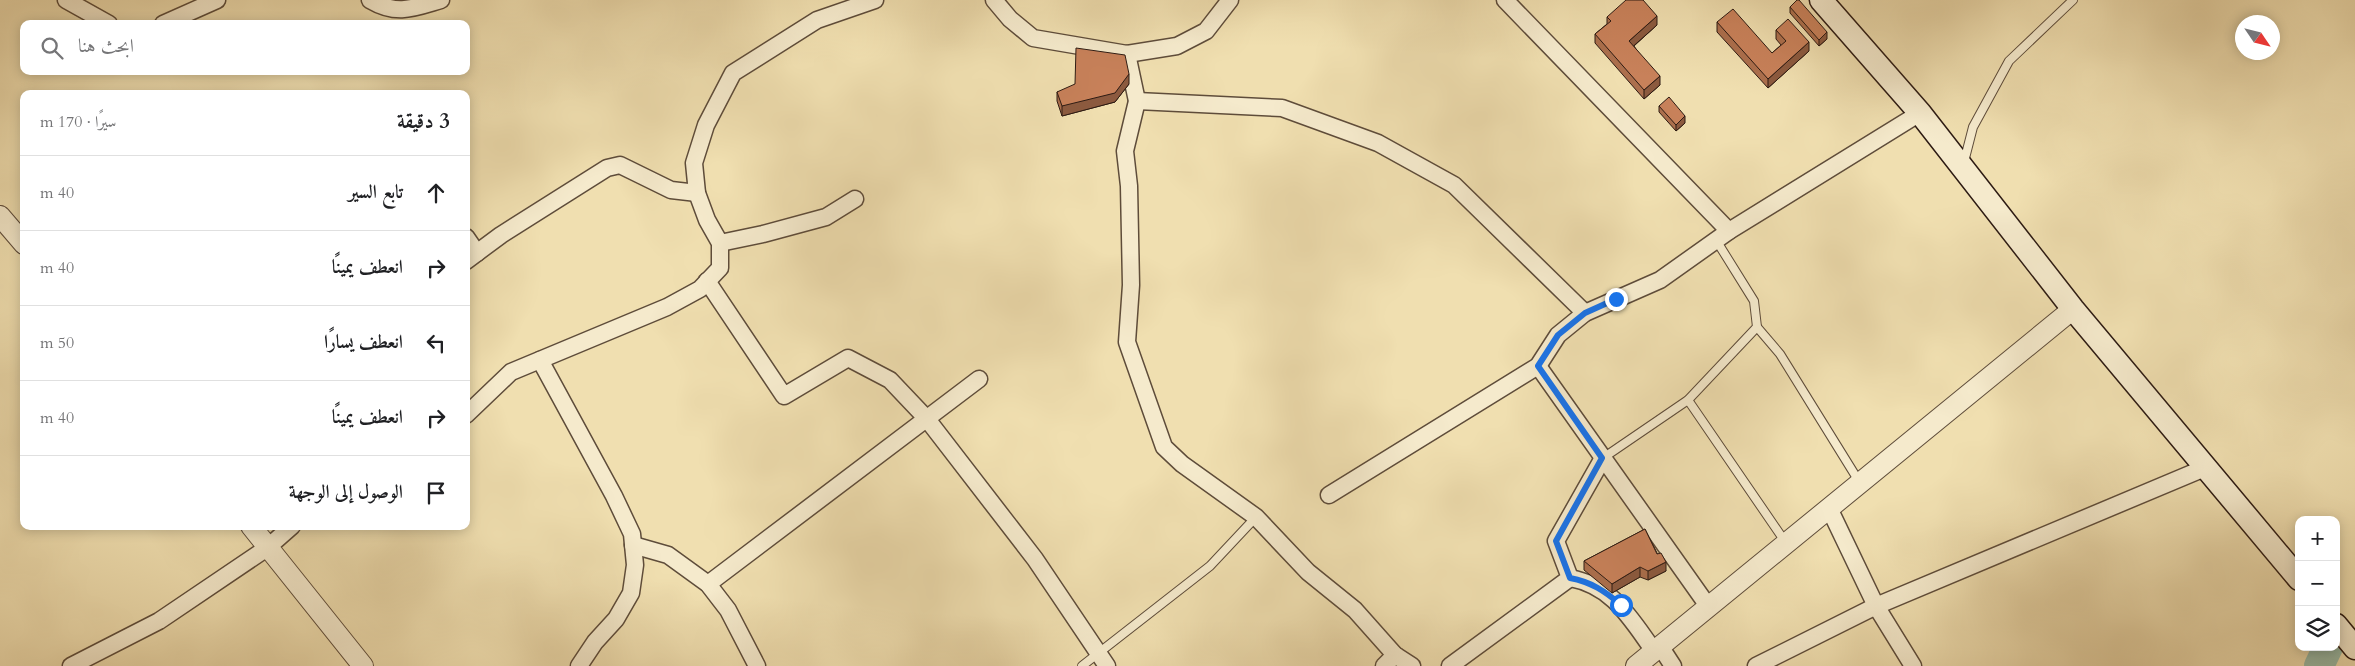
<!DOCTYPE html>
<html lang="ar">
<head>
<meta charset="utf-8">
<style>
	:root { --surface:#fff; --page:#f2f2f2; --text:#202124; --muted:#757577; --line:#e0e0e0 }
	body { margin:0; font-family:Cardo,Amiri,serif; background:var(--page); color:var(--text); direction:rtl }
	.controls { position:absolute; right:15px; bottom:15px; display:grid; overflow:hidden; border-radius:10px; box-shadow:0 2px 12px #0003 }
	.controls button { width:45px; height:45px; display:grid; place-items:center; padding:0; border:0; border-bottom:1px solid var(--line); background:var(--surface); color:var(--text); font:25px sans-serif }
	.compass { position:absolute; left:2235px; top:15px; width:45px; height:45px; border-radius:50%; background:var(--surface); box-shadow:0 2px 12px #0003; rotate:125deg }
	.stop { position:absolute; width:15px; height:15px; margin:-11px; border:4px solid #1a73e8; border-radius:50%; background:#fff }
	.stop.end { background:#1a73e8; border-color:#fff; box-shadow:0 1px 5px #0008 }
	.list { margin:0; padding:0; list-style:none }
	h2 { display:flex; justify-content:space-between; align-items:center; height:65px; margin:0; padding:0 20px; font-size:21px }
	h2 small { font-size:16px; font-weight:400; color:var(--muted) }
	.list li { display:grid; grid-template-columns:32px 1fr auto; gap:15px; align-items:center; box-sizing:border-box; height:75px; padding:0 20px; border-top:1px solid var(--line) }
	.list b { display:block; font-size:19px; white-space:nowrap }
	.list em { font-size:16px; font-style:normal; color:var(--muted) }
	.icon { flex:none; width:28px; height:28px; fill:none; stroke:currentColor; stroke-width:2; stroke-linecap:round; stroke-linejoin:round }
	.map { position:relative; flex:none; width:2355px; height:666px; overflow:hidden; direction:ltr }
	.search { position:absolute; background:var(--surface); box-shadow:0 2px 12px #0003; left:20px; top:20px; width:450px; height:55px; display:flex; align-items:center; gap:12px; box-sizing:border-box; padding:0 18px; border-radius:10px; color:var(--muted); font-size:19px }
	.panel { position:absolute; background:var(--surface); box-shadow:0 2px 12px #0003; left:20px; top:90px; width:450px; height:440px; border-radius:10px; direction:rtl }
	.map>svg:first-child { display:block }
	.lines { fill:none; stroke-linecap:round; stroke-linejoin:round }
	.river { stroke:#9abdaa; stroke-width:30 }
	.service-casing { stroke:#5e4c3a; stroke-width:10 }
	.minor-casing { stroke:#5e4c3a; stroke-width:19 }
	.tertiary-casing { stroke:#5e4c3a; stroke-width:22 }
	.secondary-casing { stroke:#2d1b13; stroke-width:25 }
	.service { stroke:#f5eacc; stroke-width:8 }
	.minor { stroke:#f5eacc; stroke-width:16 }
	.tertiary { stroke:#f5eacc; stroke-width:20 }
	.secondary { stroke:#f5eacc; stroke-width:22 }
	.wall { fill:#ac6f4d; stroke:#2d1b13 }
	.shaded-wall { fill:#8c5a3f; stroke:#2d1b13 }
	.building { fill:#c8815a; stroke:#2d1b13 }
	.route { stroke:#1a73e8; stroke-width:6 }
</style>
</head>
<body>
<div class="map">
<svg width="2355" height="666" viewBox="0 0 2355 666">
	<rect width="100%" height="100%" fill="#f0dfb0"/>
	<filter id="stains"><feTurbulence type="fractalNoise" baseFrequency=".004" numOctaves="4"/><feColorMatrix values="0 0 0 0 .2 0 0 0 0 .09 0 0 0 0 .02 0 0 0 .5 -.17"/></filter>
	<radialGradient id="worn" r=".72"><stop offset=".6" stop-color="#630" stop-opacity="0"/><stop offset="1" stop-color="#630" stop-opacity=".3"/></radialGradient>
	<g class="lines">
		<polyline class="river" points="2319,666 2328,647"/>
		<defs>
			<g id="service">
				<polyline points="1964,162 1973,127 2009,61 2073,0"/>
				<polyline points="1757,327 1780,354 1860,483"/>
				<polyline points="1688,400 1786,543"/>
				<polyline points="1603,458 1688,400 1757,327 1754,301 1716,240"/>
				<polyline points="1082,666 1210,566 1256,517"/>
			</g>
			<g id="minor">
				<polyline points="66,0 109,24"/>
				<path d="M370,0C397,16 414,8 441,0"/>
				<polyline points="994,0 1010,19 1033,38 1127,54 1177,46 1206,31 1230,0"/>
				<polyline points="1505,0 1729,231"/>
				<polyline points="163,24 217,0"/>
				<polyline points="1127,54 1137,101 1125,151 1129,186 1131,285 1127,342 1164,447 1182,464 1256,517 1308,572 1355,610 1395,655 1412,666"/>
				<polyline points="1137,101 1282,108 1378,143 1454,185 1585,313"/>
				<polyline points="466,237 477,253"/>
				<polyline points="720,243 763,234 826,217 855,199"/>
				<polyline points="466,261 501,235 607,168 620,165 671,190 697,193"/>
				<polyline points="707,281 784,396 848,358 890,380 927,419 1035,559 1107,666"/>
				<polyline points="540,360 614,496 632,534 635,565 631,593 616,619 595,642 579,666"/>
				<polyline points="1538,366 1708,606"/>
				<polyline points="466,415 511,372 667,307 700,289 720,268 720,243 707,220 697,193 694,163 706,125 733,73 817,20 875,0"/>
				<polyline points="1329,495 1538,366 1558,335 1585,313 1660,280 1729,231 1920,113"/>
				<polyline points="1829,508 1876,606 1913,666"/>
				<polyline points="633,545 668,555 708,584 728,610 757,666"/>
				<path d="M1570,578C1613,586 1630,618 1654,651"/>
				<polyline points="708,584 979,379"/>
				<polyline points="1660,646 1673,666"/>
				<polyline points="71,666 159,621 267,548 292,526"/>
				<polyline points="1384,666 1395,655"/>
				<polyline points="1450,666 1570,578 1556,541 1603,458"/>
				<polyline points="1756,666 1876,606 2207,467"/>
			</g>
			<g id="tertiary">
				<polyline points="0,216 24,244"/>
				<polyline points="251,526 363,666"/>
				<polyline points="1636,666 2073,309"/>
			</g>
			<g id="secondary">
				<polyline points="1821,0 1920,113 2073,309 2299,579"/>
				<polyline points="2336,625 2355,648"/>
			</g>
		</defs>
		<use href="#service" class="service-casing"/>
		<use href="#minor" class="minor-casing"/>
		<use href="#tertiary" class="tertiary-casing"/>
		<use href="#secondary" class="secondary-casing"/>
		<use href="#service" class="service"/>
		<use href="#minor" class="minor"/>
		<use href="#tertiary" class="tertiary"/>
		<use href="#secondary" class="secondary"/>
	</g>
	<g class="wall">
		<polygon points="1790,7 1827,39 1819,46 1790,13"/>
		<polygon points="1607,17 1657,25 1634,46 1660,85 1644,99 1595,43 1595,34 1607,24"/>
		<polygon points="1717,22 1772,53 1781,45 1776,39 1776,30 1809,51 1768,88 1717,32"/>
		<polygon points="1129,84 1115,102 1062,116 1057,101 1057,92"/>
		<polygon points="1659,106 1685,123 1676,131 1659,112"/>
		<polygon points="1645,529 1666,571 1648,580 1640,577 1612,593 1584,570 1584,561"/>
	</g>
	<g class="shaded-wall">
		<polygon points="1657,16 1657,25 1629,50 1629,41"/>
		<polygon points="1827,32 1827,39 1819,46 1819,40"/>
		<polygon points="1809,42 1809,51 1768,88 1768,79"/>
		<polygon points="1129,74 1129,84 1115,102 1062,116 1062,106"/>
		<polygon points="1660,76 1660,85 1644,99 1644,90"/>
		<polygon points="1685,116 1685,123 1676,131 1676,125"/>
		<polygon points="1666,562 1666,571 1648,580 1648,571"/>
		<polygon points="1640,567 1640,577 1612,593 1612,584"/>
	</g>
	<g class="building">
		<polygon points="1626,0 1643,0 1657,16 1629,41 1660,76 1644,90 1595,34 1611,21 1607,17"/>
		<polygon points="1797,0 1799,0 1827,32 1819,40 1790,7"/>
		<polygon points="1733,9 1772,53 1786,41 1776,30 1788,19 1809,42 1768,79 1717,22"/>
		<polygon points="1076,48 1125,55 1129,74 1115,93 1062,106 1057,92 1075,84"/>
		<polygon points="1669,97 1685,116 1676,125 1659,106"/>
		<polygon points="1645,529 1657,554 1661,553 1666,562 1648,571 1640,567 1612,584 1584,561"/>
	</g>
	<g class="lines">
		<path class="route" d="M1616,299L1585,313L1558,335L1538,366L1602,458L1556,541L1570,578C1591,582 1605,591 1621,605"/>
	</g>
	<rect width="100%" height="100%" filter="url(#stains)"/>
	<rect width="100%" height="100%" fill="url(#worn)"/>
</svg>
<div class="controls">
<button>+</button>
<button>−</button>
<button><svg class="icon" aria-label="layers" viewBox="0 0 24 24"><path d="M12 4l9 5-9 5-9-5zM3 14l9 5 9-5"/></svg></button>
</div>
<svg class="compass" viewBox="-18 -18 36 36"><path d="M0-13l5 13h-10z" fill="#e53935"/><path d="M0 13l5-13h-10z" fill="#757577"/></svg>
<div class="stop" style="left:1621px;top:605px"></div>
<div class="stop end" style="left:1616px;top:299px"></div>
<div class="search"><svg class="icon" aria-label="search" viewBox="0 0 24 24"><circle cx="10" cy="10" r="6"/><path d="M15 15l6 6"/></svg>ابحث هنا</div>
<section class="panel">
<h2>3 دقيقة<small>سيرًا · 170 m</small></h2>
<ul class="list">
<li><svg class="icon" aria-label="ahead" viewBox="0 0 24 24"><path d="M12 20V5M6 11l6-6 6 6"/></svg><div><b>تابع السير</b></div><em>40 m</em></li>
<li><svg class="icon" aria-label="right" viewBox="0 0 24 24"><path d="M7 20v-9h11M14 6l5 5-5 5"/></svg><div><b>انعطف يمينًا</b></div><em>40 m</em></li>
<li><svg class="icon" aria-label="left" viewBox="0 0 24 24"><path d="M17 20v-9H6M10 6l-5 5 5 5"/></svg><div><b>انعطف يسارًا</b></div><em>50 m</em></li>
<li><svg class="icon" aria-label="right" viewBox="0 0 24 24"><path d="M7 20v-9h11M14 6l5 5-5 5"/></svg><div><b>انعطف يمينًا</b></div><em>40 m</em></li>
<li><svg class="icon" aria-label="arrive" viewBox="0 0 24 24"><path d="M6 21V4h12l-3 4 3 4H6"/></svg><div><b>الوصول إلى الوجهة</b></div></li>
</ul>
</section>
</div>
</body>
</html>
